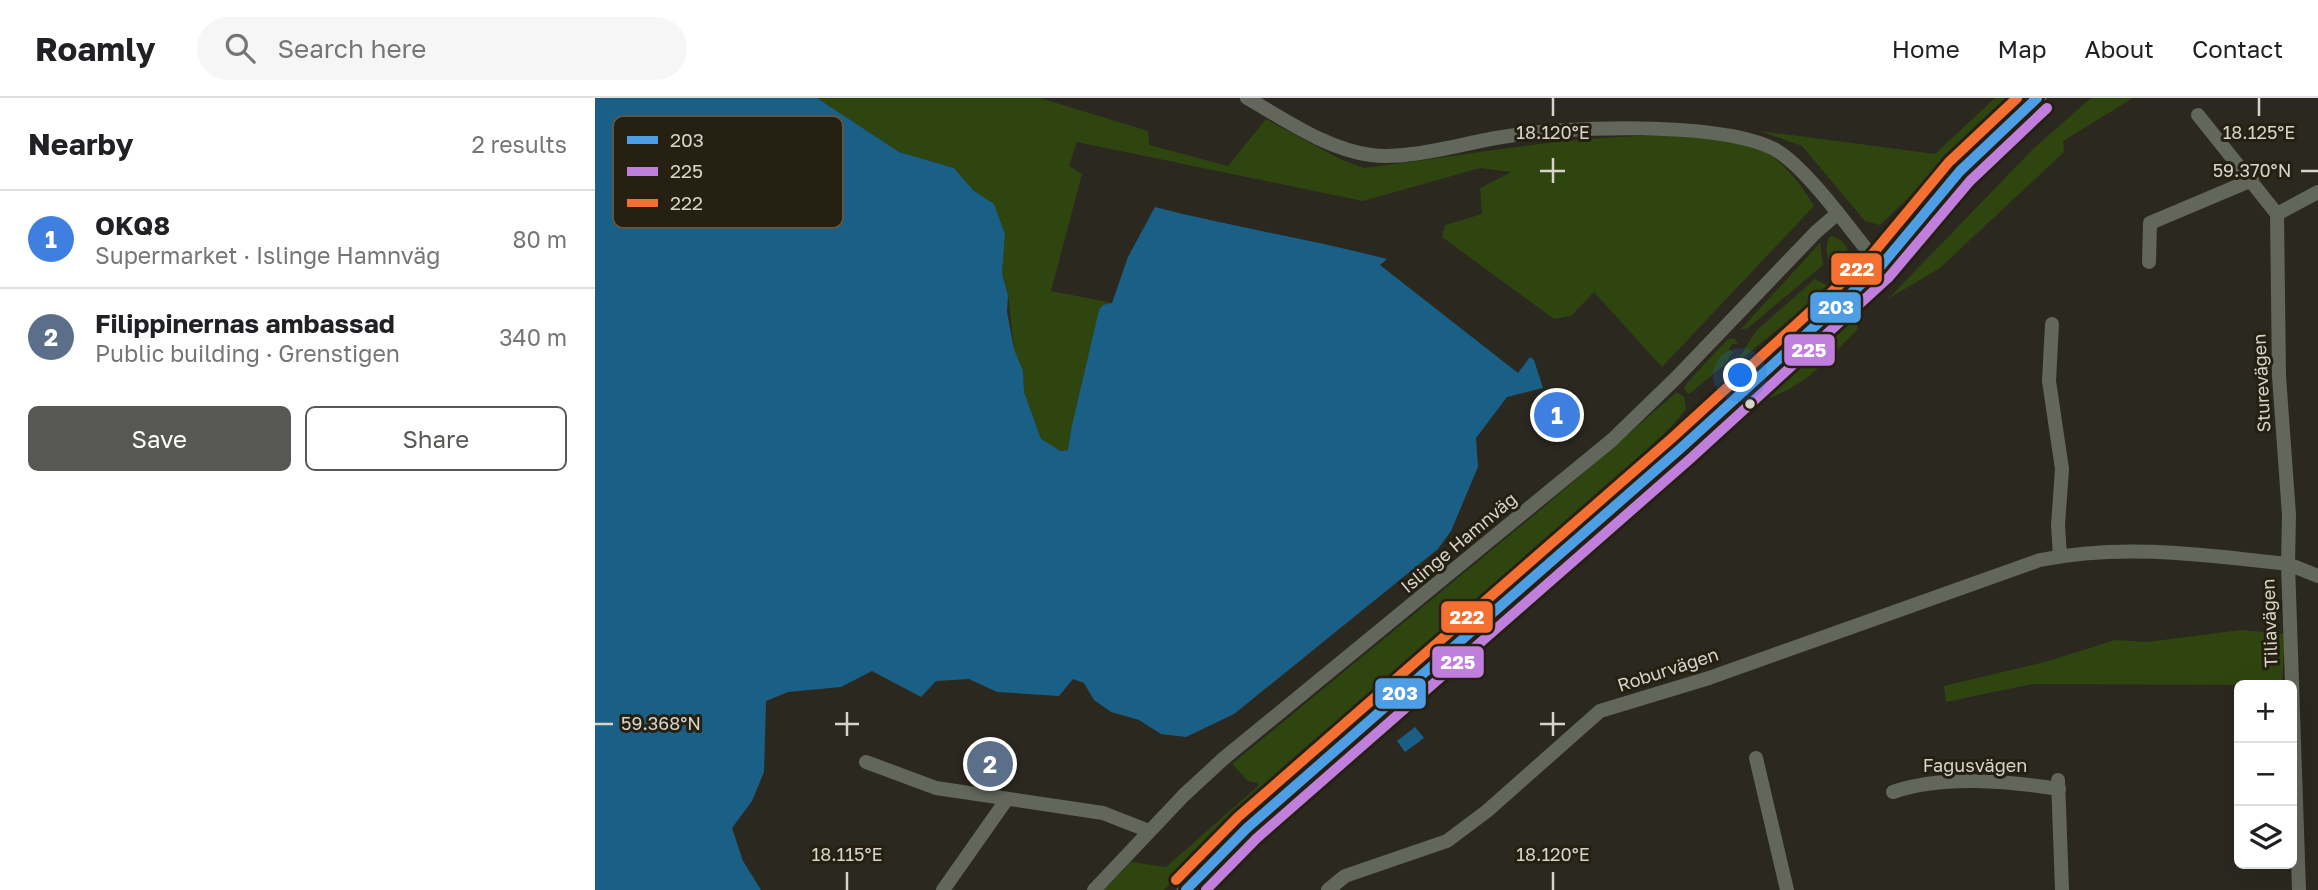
<!DOCTYPE html>
<html lang="en">
<head>
<meta charset="utf-8">
<style>
	:root { --surface:#fff; --page:#f6f6f6; --text:#202124; --muted:#757577; --line:#e0e0e0; --accent:#575754 }
	body { margin:0; font-family:"Golos Text",sans-serif; background:var(--page); color:var(--text) }
	.controls { position:absolute; right:21px; bottom:21px; display:grid; overflow:hidden; border-radius:10px; box-shadow:0 7px 28px #0002 }
	.controls button { width:63px; height:63px; display:grid; place-items:center; padding:0; border:0; border-bottom:2px solid var(--line); background:var(--surface); color:var(--text); font:35px sans-serif }
	.you { position:absolute; left:1146px; top:278px; width:24px; height:24px; margin:-18px; border:5px solid #fff; border-radius:50%; background:#1a73e8; box-shadow:0 0 0 10px #1a73e833 }
	.badge { display:grid; place-items:center; width:46px; height:46px; border-radius:50%; background:var(--accent); color:#fff; font-size:23px; font-weight:700 }
	.pin { position:absolute; translate:-50% -50%; border:4px solid #fff; box-shadow:0 2px 7px #0006 }
	.list { margin:0; padding:0; list-style:none }
	h2 { display:flex; justify-content:space-between; align-items:center; height:91px; margin:0; padding:0 28px; font-size:30px }
	h2 small { font-size:23px; font-weight:400; color:var(--muted) }
	.list li { display:grid; grid-template-columns:46px 1fr auto; gap:21px; align-items:center; box-sizing:border-box; height:98px; padding:0 28px; border-top:2px solid var(--line) }
	.list b { display:block; font-size:26px; white-space:nowrap }
	.list p { margin:0; font-size:23px; white-space:nowrap; color:var(--muted) }
	.list em { font-size:23px; font-style:normal; color:var(--muted) }
	.actions { display:flex; gap:14px; padding:21px 28px }
	.actions a { flex:1; padding:16px 0; border:2px solid var(--accent); border-radius:10px; text-align:center; font-size:24px; color:var(--accent) }
	.actions .main { background:var(--accent); color:#fff }
	.icon { flex:none; width:38px; height:38px; fill:none; stroke:currentColor; stroke-width:2; stroke-linecap:round; stroke-linejoin:round }
	.map { position:relative; flex:none; width:1723px; height:792px; overflow:hidden }
	header { display:flex; align-items:center; gap:42px; box-sizing:border-box; height:98px; padding:0 35px; background:var(--surface); border-bottom:2px solid var(--line) }
	header strong { font-size:33px }
	nav { display:flex; gap:38px; margin-inline-start:auto; font-size:24px }
	.search { width:490px; height:63px; background:var(--page); display:flex; align-items:center; gap:18px; box-sizing:border-box; padding:0 24px; border-radius:38px; color:var(--muted); font-size:26px }
	main { display:flex }
	aside { flex:1; background:var(--surface) }
	.map>svg:first-child { display:block }
	.green { fill:#2f4510 }
	.water { fill:#1a6086 }
	.lines { fill:none; stroke-linecap:round; stroke-linejoin:round }
	.street { stroke:#62665b; stroke-width:14 }
	.secondary { stroke:#5c5f53; stroke-width:19 }
	.bus-1-casing { stroke:#262012; stroke-width:16 }
	.bus-2-casing { stroke:#262012; stroke-width:16 }
	.bus-3-casing { stroke:#262012; stroke-width:16 }
	.bus-1 { stroke:#4d9ee5; stroke-width:10 }
	.bus-2 { stroke:#c07fdc; stroke-width:10 }
	.bus-3 { stroke:#f46f30; stroke-width:10 }
	.ticks { fill:none; stroke:#d7d4ca; stroke-width:2.5 }
	.bus-dot { fill:#d7d4ca; stroke:#262012; stroke-width:2.5 }
	.labels { text-anchor:middle; stroke-width:6; stroke-linejoin:round; paint-order:stroke }
	.street-label { font-size:18px; fill:#d7d4ca; stroke:#262012 }
	.key { fill:#262012; stroke:#5b5649; stroke-width:2 }
	.key-label { font-size:19px; fill:#d7d4ca }
	.ticks-label { font-size:18px; text-anchor:middle; fill:#d7d4ca; stroke:#262012; stroke-width:6; stroke-linejoin:round; paint-order:stroke }
	.line-badge { stroke:#262012; stroke-width:2.5 }
	.badge-label { font-size:19px; text-anchor:middle; font-weight:bold; fill:#fff }
</style>
</head>
<body>
<header>
<strong>Roamly</strong>
<div class="search"><svg class="icon" aria-label="search" viewBox="0 0 24 24"><circle cx="10" cy="10" r="6"/><path d="M15 15l6 6"/></svg>Search here</div>
<nav><a>Home</a><a>Map</a><a>About</a><a>Contact</a></nav>
</header>
<main>
<aside>
<h2>Nearby<small>2 results</small></h2>
<ul class="list">
<li><span class="badge" style="background:#3f7fe0">1</span><div><b>OKQ8</b><p>Supermarket · Islinge Hamnväg</p></div><em>80 m</em></li>
<li><span class="badge" style="background:#5c6f8a">2</span><div><b>Filippinernas ambassad</b><p>Public building · Grenstigen</p></div><em>340 m</em></li>
</ul>
<div class="actions"><a class="main">Save</a><a>Share</a></div>
</aside>
<div class="map">
<svg width="1723" height="792" viewBox="0 0 1723 792">
	<rect width="100%" height="100%" fill="#2b2820"/>
	<g class="green">
		<path d="M222,0H445L553,33L554,47L633,68L671,21L745,61L769,70C861,59 951,41 1044,38C1078,37 1112,35 1145,43C1179,52 1202,79 1219,108L1067,269L999,194L976,218L959,221L847,139L850,127L887,116L885,90L916,74L885,70L768,103L482,44L474,68L487,76L456,193L517,205L476,332L473,352L467,353L446,342L429,294L428,273L419,251L413,197L407,176L410,136L399,106L378,92L359,70L304,54Z"/>
		<polygon points="1400,0 1418,0 1285,127 1270,123 1207,48 1165,33 1340,56"/>
		<polygon points="1496,0 1538,0 1468,43 1469,54 1345,170 1293,201 1440,49"/>
		<path d="M1237,138C1257,145 1258,163 1246,179C1234,169 1228,154 1234,139Z"/>
		<polygon points="1225,145 1228,167 1153,230 1145,232"/>
		<polygon points="1220,181 1235,189 1140,266 1161,233"/>
		<path d="M1259,217L1263,231C1237,257 1205,294 1168,301L1184,280Z"/>
		<polygon points="1139,240 1143,246 1137,246 1134,252 1138,254 1129,267 1094,296 1089,291 1091,286 1133,241"/>
		<polygon points="1082,294 1089,299 1091,311 1077,328 882,509 662,702 569,792 509,792 536,764 571,769 663,688 663,685 653,683 637,666 949,409"/>
		<polygon points="1646,532 1690,536 1687,587 1437,586 1351,604 1349,588 1450,564 1520,542 1552,544"/>
	</g>
	<g class="water">
		<path d="M0,0H222L304,54L359,70L378,92L399,106L410,136L407,176L413,197L412,214L419,251L428,273L429,294L446,341L466,353L473,352L476,332L504,212L508,207L517,205L533,159L560,109C637,129 715,141 792,161L785,167L923,275L935,259L939,262L948,290L912,299L881,340L883,369L856,433L843,451L639,616L591,639L566,636L544,622L516,614L499,602L489,585L478,581L464,598L402,594L374,581L341,583L326,599L277,573L246,589L193,594L171,603L169,674L157,703L137,730L148,763L166,792H0Z"/>
		<polygon points="820,629 829,640 810,654 802,643"/>
	</g>
	<g class="lines">
		<g class="street">
			<path d="M652,0C691,22 731,51 776,57C814,62 869,45 907,39C970,28 1124,23 1179,51C1211,68 1261,139 1285,169"/>
			<polyline points="1603,17 1682,116"/>
			<polyline points="1723,94 1682,116 1684,278 1694,417 1693,466 1723,478"/>
			<polyline points="1554,164 1555,125 1657,82"/>
			<polyline points="1457,226 1454,283 1467,371 1463,427 1465,458"/>
			<polyline points="1161,660 1192,792"/>
			<polyline points="271,664 341,690 508,715 554,733"/>
			<polyline points="1463,682 1467,792"/>
			<path d="M1298,694C1348,677 1412,683 1464,691"/>
			<polyline points="348,792 412,701"/>
			<polyline points="499,792 589,697 628,661 1017,342 1081,280 1221,134 1243,115"/>
			<path d="M733,792L750,778L852,743L892,713L1005,613L1114,580L1445,462C1528,445 1610,457 1693,466L1704,792"/>
		</g>
		<polyline class="secondary" points="591,792 652,730 1086,350 1285,169 1365,73 1442,0"/>
		<defs>
			<polyline id="bus-1" points="591,792 652,730 1086,350 1285,169 1365,73 1442,0"/>
			<polyline id="bus-2" points="611,792 662,740 1095,361 1294,179 1375,83 1452,10"/>
			<polyline id="bus-3" points="581,782 643,719 1077,340 1275,159 1354,64 1422,0"/>
		</defs>
		<use href="#bus-1" class="bus-1-casing"/>
		<use href="#bus-2" class="bus-2-casing"/>
		<use href="#bus-3" class="bus-3-casing"/>
		<use href="#bus-1" class="bus-1"/>
		<use href="#bus-2" class="bus-2"/>
		<use href="#bus-3" class="bus-3"/>
	</g>
	<path class="ticks" d="M958,0V18M1664,0V18M958,60V85M945,73H970M1706,73H1723M252,614V638M958,614V638M0,626H18M240,626H264M945,626H970M252,774V792M958,774V792"/>
	<circle class="bus-dot" cx="1155" cy="306" r="6"/>
	<g class="labels">
		<g class="street-label">
			<text transform="translate(1667 285) rotate(-93)" y="6">Sturevägen</text>
			<text transform="translate(864 445) rotate(-40)" y="6">Islinge Hamnväg</text>
			<text transform="translate(1675 525) rotate(-92)" y="6">Tiliavägen</text>
			<text transform="translate(1073 572) rotate(-18)" y="6">Roburvägen</text>
			<text x="1380" y="674">Fagusvägen</text>
		</g>
	</g>
	<rect x="18" y="18" width="230" height="112" rx="10" class="key"/>
	<rect x="32" y="38" width="31" height="8" fill="#4d9ee5"/>
	<rect x="32" y="69" width="31" height="9" fill="#c07fdc"/>
	<rect x="32" y="101" width="31" height="8" fill="#f46f30"/>
	<g class="key-label">
		<text x="75" y="49">203</text>
		<text x="75" y="80">225</text>
		<text x="75" y="112">222</text>
	</g>
	<g class="ticks-label">
		<text x="958" y="41">18.120°E</text>
		<text x="1664" y="41">18.125°E</text>
		<text x="1657" y="79">59.370°N</text>
		<text x="66" y="632">59.368°N</text>
		<text x="252" y="763">18.115°E</text>
		<text x="958" y="763">18.120°E</text>
	</g>
	<g class="line-badge">
		<rect x="1235" y="154" width="53" height="34" rx="7" fill="#f46f30"/>
		<rect x="1214" y="193" width="53" height="33" rx="7" fill="#4d9ee5"/>
		<rect x="1188" y="235" width="53" height="34" rx="7" fill="#c07fdc"/>
		<rect x="845" y="502" width="54" height="34" rx="7" fill="#f46f30"/>
		<rect x="836" y="547" width="54" height="34" rx="7" fill="#c07fdc"/>
		<rect x="779" y="579" width="53" height="33" rx="7" fill="#4d9ee5"/>
	</g>
	<g class="badge-label">
		<text x="1262" y="178">222</text>
		<text x="1241" y="216">203</text>
		<text x="1214" y="259">225</text>
		<text x="872" y="526">222</text>
		<text x="863" y="571">225</text>
		<text x="805" y="602">203</text>
	</g>
</svg>
<div class="controls">
<button>+</button>
<button>−</button>
<button><svg class="icon" aria-label="layers" viewBox="0 0 24 24"><path d="M12 4l9 5-9 5-9-5zM3 14l9 5 9-5"/></svg></button>
</div>
<div class="you"></div>
<div class="pin badge" style="left:962px;top:317px;background:#3f7fe0">1</div>
<div class="pin badge" style="left:395px;top:666px;background:#5c6f8a">2</div>
</div>
</main>
</body>
</html>
